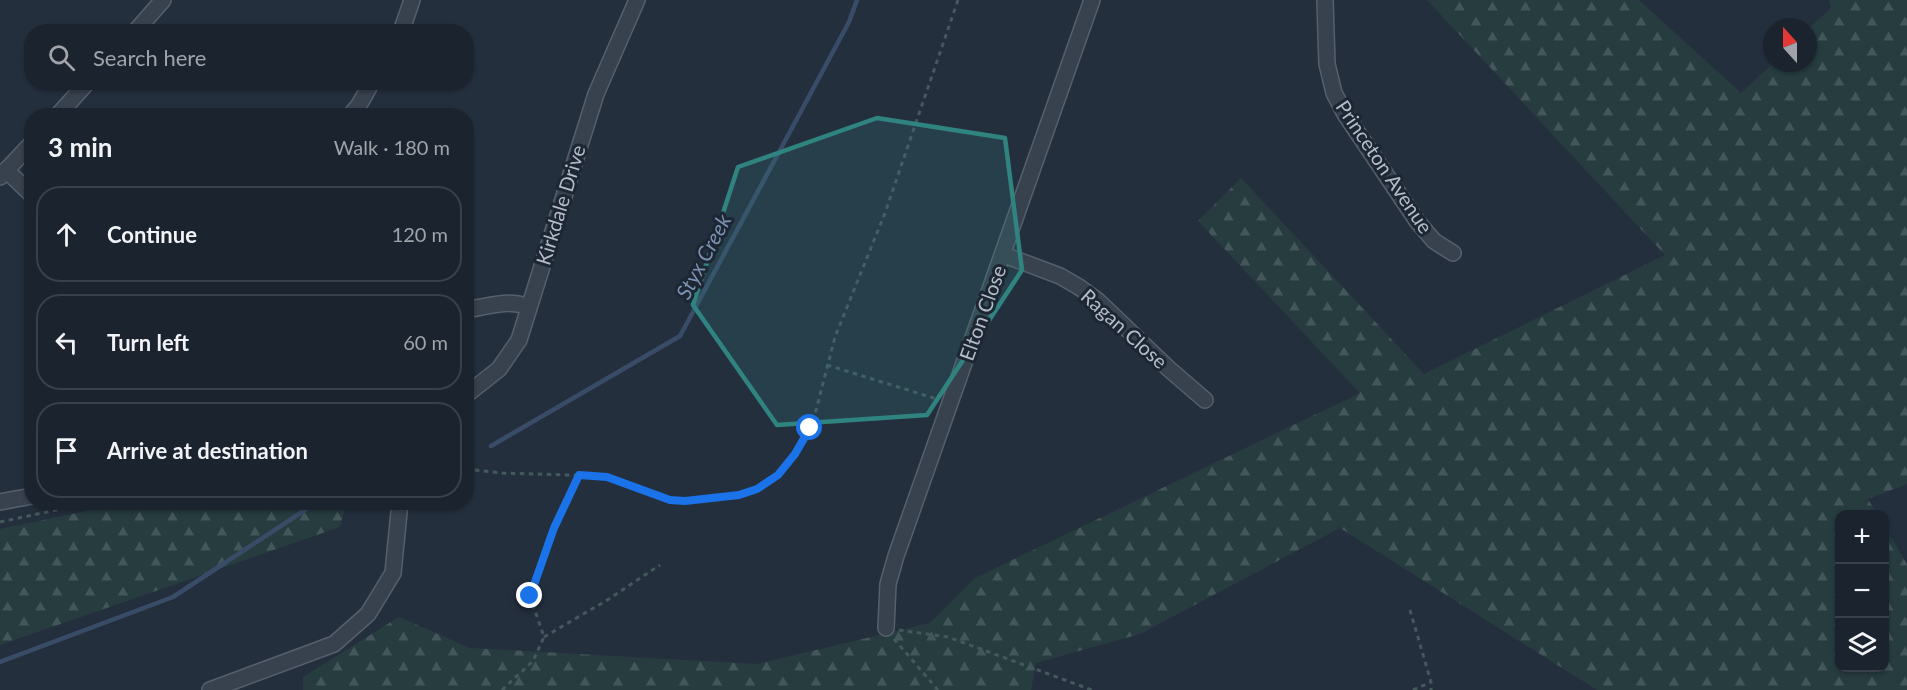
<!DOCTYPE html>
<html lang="en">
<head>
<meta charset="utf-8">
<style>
	:root { --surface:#1b232e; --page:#242b36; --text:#f1f3f6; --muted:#a0a4aa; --line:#39404a }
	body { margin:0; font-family:Lato,sans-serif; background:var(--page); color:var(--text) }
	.controls { position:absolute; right:18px; bottom:18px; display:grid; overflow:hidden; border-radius:12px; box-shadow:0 2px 4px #0004 }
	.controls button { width:54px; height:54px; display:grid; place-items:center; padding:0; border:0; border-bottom:2px solid var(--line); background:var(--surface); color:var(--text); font:30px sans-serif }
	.compass { position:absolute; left:1763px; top:18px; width:54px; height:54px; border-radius:50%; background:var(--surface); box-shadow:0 2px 4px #0004; rotate:339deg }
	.stop { position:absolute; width:18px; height:18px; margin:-14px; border:4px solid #1a73e8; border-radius:50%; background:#fff }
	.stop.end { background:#1a73e8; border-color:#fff; box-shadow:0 2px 6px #0008 }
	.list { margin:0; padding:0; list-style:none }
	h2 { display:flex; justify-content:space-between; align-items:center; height:78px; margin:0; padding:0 24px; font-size:26px }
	h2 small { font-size:20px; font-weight:400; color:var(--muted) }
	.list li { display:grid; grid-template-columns:39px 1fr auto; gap:18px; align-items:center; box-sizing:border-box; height:96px; margin:0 12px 12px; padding:0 12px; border:2px solid var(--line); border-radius:24px }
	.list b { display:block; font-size:22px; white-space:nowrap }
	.list em { font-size:20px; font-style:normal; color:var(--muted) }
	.icon { flex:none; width:33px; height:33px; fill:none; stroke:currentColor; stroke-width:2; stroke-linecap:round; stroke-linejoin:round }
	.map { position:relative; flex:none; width:1907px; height:690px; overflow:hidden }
	.search { position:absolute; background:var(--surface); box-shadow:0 2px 4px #0004; left:24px; top:24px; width:450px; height:66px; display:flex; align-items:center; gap:15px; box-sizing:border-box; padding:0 21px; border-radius:24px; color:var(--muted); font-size:22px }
	.panel { position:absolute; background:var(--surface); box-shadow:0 2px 4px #0004; left:24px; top:108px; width:450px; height:402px; border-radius:24px }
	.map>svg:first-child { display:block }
	.forest { fill:url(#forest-firs) }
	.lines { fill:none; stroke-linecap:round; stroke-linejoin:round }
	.stream { stroke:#394c67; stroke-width:4.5 }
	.street-casing { stroke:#565f6c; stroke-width:18 }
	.path { stroke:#44595c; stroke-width:3; stroke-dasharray:4.5 4.5; stroke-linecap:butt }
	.street { stroke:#38414e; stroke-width:15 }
	.route { stroke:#1a73e8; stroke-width:8 }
	.marked { fill:#308480; fill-opacity:0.2; stroke:#308480; stroke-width:4.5; stroke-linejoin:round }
	.labels { text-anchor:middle; stroke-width:6; stroke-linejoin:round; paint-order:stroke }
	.street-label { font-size:20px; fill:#b4bcc9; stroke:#1d2633 }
	.water-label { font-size:21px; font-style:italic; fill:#7c92b1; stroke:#1d2633 }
</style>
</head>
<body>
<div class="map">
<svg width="1907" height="690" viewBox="0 0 1907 690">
	<defs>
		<pattern id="forest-firs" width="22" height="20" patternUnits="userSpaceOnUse" patternTransform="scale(1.5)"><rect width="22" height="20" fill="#263c3f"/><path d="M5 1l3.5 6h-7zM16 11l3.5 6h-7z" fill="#435659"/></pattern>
	</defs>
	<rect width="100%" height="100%" fill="#242f3e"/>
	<g class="forest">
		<polygon points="1427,0 1639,0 1741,93 1773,63 1808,63 1808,29 1831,8 1829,0 1907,0 1907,484 1868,499 1877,514 1840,514 1840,668 1884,668 1885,527 1907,564 1907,690 1597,690 1340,528 1140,634 1036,663 1031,690 303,690 303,677 399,617 470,648 757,664 930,623 975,578 1360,393 1198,221 1241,178 1424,374 1665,255"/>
		<polygon points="125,503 125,502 346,503 340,527 0,645 0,529"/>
	</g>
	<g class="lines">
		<g class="stream">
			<polyline points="491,446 680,336 849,22 857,0"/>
			<polyline points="0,662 173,597 305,510"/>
		</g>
		<defs>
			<g id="street">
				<polyline points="1325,0 1327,64 1334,93 1345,114 1417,221 1434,241 1453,253"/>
				<polyline points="135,32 163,0"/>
				<polyline points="401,32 412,0"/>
				<polyline points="57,116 88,82"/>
				<polyline points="350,116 359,105 372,82"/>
				<polyline points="6,170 32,195"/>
				<polyline points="0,177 32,143"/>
				<polyline points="1004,255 1060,276 1079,287 1098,301 1169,369 1205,400"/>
				<path d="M466,310C489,306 507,299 529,307"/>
				<polyline points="466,395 499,369 519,340 596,94 637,0"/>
				<polyline points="0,502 32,496"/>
				<polyline points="886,628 888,584 896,556 1092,0"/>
				<polyline points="210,690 334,644 368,614 393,573 400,502"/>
			</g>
		</defs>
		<use href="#street" class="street-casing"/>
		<g class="path">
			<polyline points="827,365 937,399"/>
			<polyline points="466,469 502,473 602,476 660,498 680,501 745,494 763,486 778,475 801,446 814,418 835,337 885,213 958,0"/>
			<polyline points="0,522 94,502"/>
			<polyline points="1410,610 1431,682 1431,690"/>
			<polyline points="899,630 948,637 1092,690"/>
			<polyline points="544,637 609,599 660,565"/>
			<polyline points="894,639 938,690"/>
			<polyline points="502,690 533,661 544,637 530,596 554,528 578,476"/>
			<polyline points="1413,690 1431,682"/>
		</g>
		<use href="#street" class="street"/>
	</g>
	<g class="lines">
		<polyline class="route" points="530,596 554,528 579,475 607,477 670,500 685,501 739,495 757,489 778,475 795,454 810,428"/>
	</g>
	<path class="marked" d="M877,118L1005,138L1022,270L927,415L777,425L693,305L738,167Z"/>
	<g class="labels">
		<g class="street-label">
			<text transform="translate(1384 167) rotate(56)" y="7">Princeton Avenue</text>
			<text transform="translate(561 205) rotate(-73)" y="7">Kirkdale Drive</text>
			<text transform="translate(983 313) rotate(-70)" y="7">Elton Close</text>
			<text transform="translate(1124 329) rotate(42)" y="7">Ragan Close</text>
		</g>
		<g class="water-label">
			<text transform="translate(704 257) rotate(-62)" y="7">Styx Creek</text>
		</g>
	</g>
</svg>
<div class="controls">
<button>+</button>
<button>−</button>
<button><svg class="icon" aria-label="layers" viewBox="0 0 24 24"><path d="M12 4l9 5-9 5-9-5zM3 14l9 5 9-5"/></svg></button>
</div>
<svg class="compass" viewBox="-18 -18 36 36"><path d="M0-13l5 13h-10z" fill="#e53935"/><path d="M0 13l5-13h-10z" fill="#a0a4aa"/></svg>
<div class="stop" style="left:810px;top:428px"></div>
<div class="stop end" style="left:530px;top:596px"></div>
<div class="search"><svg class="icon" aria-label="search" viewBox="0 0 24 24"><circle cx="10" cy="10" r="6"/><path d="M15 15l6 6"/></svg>Search here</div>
<section class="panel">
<h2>3 min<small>Walk · 180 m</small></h2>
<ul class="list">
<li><svg class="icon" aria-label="ahead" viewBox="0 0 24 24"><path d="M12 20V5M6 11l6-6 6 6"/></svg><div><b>Continue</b></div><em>120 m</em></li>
<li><svg class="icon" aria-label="left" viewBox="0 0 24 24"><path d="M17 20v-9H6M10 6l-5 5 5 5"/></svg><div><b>Turn left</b></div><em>60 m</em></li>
<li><svg class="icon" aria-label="arrive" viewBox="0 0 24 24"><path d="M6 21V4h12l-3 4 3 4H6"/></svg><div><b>Arrive at destination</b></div></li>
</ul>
</section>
</div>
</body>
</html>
